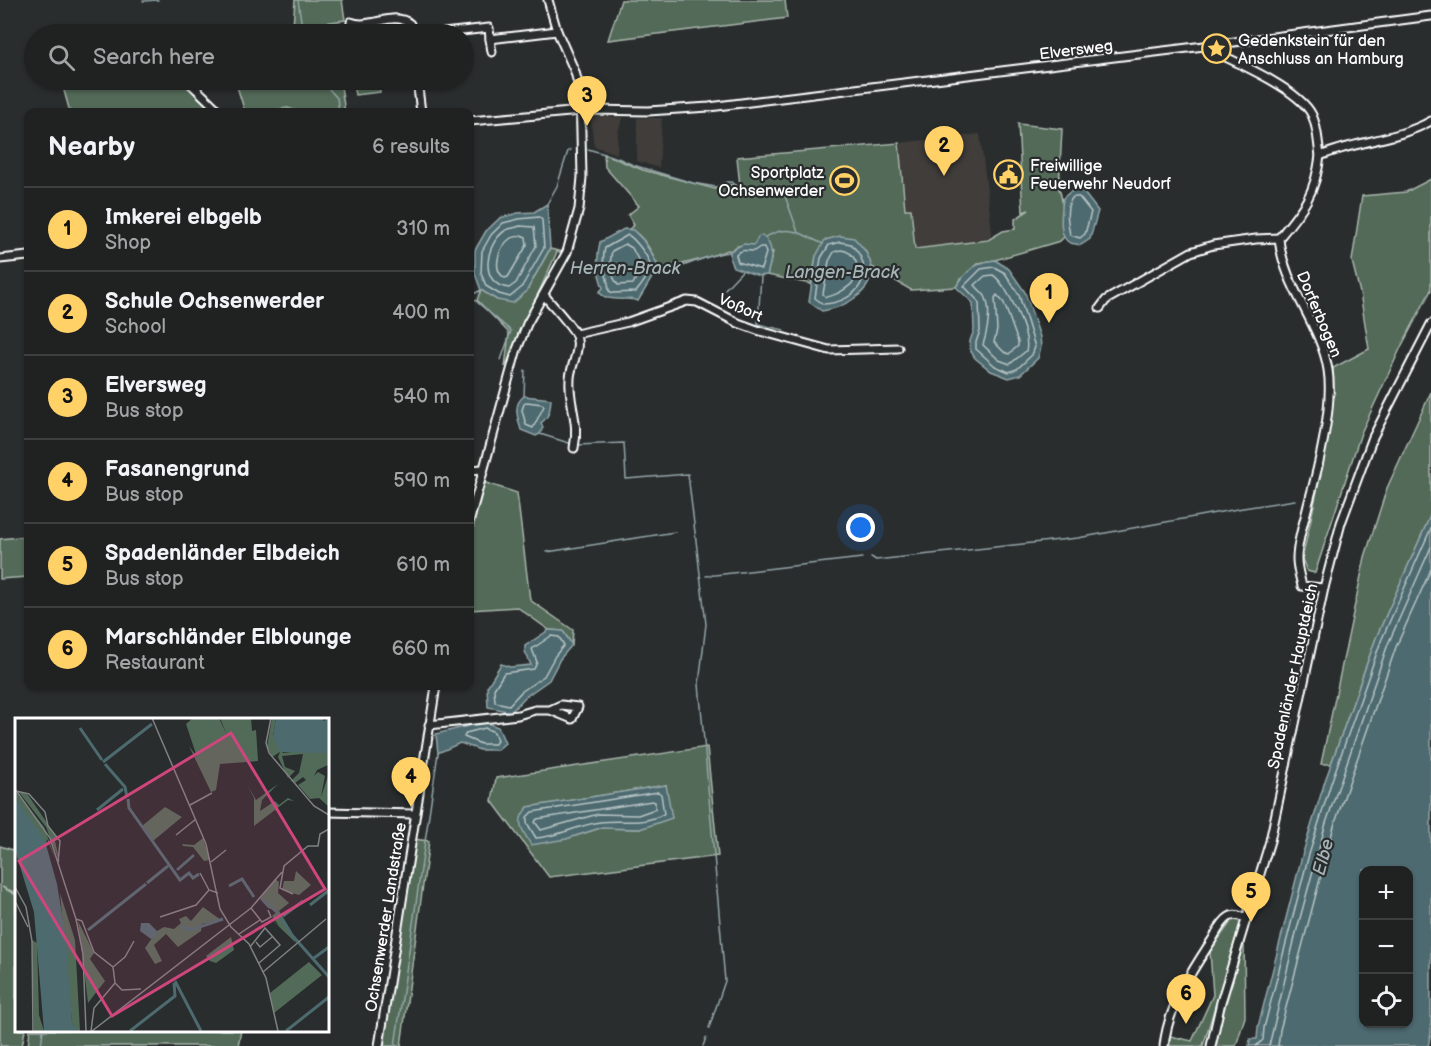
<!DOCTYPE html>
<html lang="en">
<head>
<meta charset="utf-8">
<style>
	:root { --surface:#202222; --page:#282a2a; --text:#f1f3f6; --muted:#a2a4a5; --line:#3d3f40; --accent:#ffd166 }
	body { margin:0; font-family:"Balsamiq Sans",sans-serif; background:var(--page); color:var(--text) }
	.controls { position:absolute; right:18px; bottom:18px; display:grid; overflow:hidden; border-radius:12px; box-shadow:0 2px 4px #0004 }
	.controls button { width:54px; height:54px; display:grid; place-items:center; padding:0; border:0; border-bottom:2px solid var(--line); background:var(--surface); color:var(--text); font:30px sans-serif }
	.you { position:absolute; left:861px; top:528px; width:21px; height:21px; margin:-15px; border:4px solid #fff; border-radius:50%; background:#1a73e8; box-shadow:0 0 0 9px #1a73e833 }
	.badge { display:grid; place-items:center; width:39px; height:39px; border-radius:50%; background:var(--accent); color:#111; font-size:20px; font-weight:700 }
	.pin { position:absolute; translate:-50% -50px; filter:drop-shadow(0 2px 3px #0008) }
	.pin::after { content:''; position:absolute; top:32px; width:21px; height:18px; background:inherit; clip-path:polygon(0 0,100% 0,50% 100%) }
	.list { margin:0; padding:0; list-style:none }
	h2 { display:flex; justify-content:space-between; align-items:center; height:78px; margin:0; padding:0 24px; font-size:26px }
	h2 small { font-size:20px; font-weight:400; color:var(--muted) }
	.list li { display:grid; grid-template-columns:39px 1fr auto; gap:18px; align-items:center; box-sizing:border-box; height:84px; padding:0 24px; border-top:2px solid var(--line) }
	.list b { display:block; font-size:22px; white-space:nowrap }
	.list p { margin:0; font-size:20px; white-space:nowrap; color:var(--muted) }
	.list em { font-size:20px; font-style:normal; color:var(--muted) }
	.icon { flex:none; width:33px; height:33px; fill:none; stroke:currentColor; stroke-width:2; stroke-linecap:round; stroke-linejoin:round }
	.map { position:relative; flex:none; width:1431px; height:1046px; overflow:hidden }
	.search { position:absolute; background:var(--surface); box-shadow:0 2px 4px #0004; left:24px; top:24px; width:450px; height:66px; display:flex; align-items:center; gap:15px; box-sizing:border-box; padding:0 21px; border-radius:33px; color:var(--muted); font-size:22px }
	.panel { position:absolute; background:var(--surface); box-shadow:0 2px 4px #0004; left:24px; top:108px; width:450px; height:582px; border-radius:12px }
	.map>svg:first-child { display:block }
	.built { fill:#3f3d3a }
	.green { fill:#526b59; stroke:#a8b5ac; stroke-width:1.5; fill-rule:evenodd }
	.water { fill:#4d6b6f; stroke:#94a6a9; stroke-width:1.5; fill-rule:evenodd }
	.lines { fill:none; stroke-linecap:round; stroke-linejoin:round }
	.shore { stroke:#b8c4c5; stroke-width:1.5 }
	.stream { stroke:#94a6a9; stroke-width:1.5 }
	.minor-casing { stroke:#fff; stroke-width:11 }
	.minor { stroke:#2a2d2e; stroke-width:7 }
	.labels { text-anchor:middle; stroke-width:4.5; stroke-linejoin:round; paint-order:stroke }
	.poi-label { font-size:16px; fill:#fff; stroke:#2a2d2e; text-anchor:start }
	.street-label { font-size:16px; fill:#fff; stroke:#2a2d2e }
	.water-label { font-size:18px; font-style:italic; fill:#a6b5b7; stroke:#2a2d2e }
	.inset-river { fill:none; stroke:#4d6b6f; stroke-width:3 }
	.inset-road { fill:none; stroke:#7f8182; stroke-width:1.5 }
	.view { fill:#ce467c; fill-opacity:0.15; stroke:#ce467c; stroke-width:3 }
	.inset-edge { fill:none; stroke:#fff; stroke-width:3 }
</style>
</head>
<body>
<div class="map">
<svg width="1431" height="1046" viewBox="0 0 1431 1046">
	<rect width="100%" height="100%" fill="#2a2d2e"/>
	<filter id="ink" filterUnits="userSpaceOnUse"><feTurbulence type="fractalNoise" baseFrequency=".0167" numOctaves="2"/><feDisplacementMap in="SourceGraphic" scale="12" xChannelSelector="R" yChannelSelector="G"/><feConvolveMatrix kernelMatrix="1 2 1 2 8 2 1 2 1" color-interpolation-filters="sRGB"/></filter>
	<g filter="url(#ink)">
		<g class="built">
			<polygon points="590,115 623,117 618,132 617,154 594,146"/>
			<polygon points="637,118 662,118 659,168 637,161"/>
			<polygon points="980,134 992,231 990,238 920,251 915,247 911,210 905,209 899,143"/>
		</g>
		<g class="green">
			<polygon points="295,0 342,0 345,20 294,27 301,34 221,34 293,27"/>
			<polygon points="621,0 785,0 787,18 608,40"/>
			<polygon points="61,80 184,80 212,108 214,112 70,112"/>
			<polygon points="235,80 340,80 345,112 299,112 288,108 261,112 245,112"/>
			<polygon points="352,80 379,80 380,92 355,95"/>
			<path d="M1018,124L1062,129L1059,189C1065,202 1062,222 1064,237L1060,241L995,260L979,263L961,279L956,287L911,290L872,267L865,250L816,256L811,284L767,275L773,252L755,243L754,245L737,246L730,251L728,250L702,259L656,271C658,257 642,234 629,229L634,225L628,215L639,206L605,167L604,154L643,170L715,189L726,184L740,186L737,157L899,143L905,209H911L915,249L988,240L1003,231L1015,229V219L1029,210L1023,212Z"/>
			<path d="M1431,179V290L1401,347L1361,433L1315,573L1307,571L1302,559C1316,496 1332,433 1333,368L1369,349L1360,293L1352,261L1362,196L1406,192Z"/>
			<polygon points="550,249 563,252 557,252 505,367 509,333 477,300 481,290 497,300 526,292"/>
			<polygon points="1431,392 1431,514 1376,638 1331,764 1321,764 1365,557 1387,488"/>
			<polygon points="483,482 517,493 530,600 573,630 572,645 563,631 549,630 517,607 470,610 470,543"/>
			<polygon points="28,536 28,577 0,579 0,539"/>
			<path d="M707,747L718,856L549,877L492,801L496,778ZM666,785L640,829L600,828L566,839L529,807Z"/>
			<polygon points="413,839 429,841 401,1046 383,1046"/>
			<polygon points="0,846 16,851 16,893 2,887 16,895 16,1030 25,1030 22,1046 0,1046"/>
			<polygon points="1235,916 1242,918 1203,1046 1170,1046 1170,1036 1192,1041 1213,995 1210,951"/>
			<polygon points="1244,942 1245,1017 1236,1046 1216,1046 1220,1023"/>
			<polygon points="30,1030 241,1030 238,1046 28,1046"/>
		</g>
		<g class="water">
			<path d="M1081,189L1098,211L1090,239L1081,245C1077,244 1074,244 1070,243C1057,237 1062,210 1063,198L1070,192Z"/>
			<polygon points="547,204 550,248 526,292 513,303 497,300 481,290 475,274 475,250 486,231 500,218 518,213 534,212"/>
			<path d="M624,229L633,230L643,240L657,263L656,271L638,301C626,296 609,304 599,292L603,288C597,271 596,260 600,242Z"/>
			<path d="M762,235C776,247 771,260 767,275L759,276L733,267L730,260V251L743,244L754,245L758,237Z"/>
			<path d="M840,236L854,238C862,246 869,254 871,265C876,292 843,308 822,311L809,302L816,256L825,240Z"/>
			<path d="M995,260L1009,269L1025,292L1040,337L1041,347L1038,358L1020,375L1009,378L991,371L975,358L970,350V341L974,330L973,303L956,287C967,270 975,263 995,260Z"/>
			<path d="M524,396L551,399C550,409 550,416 541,423L543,427L540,434L536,436L521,430C518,418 512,405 524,396Z"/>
			<path d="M1431,514V1033L1428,1046H1249L1250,1039H1257L1258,1027L1302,856L1325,781L1376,638ZM1364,870H1408V1024H1364Z"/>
			<polygon points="549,630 563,631 572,645 560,659 549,680 525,697 511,712 488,707 487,687 501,664 510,667 531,665 525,651 525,646"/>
			<polygon points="484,722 498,727 505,743 497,750 480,750 460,743 438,753 436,734"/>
			<path d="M666,785L672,818L640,829L600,828L566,839L531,845C522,829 514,822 528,807Z"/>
		</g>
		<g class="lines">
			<g class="shore">
				<path d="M1073,197H1079L1091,212L1085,234L1080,238L1070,235C1068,223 1064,206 1073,197Z"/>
				<polygon points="539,217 542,220 544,248 521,288 510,297 499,294 486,286 481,273 482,251 491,235 503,223 519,219"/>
				<path d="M520,226L534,227L536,246L516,283L509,288C478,285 485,243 506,230C510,228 516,228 520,226Z"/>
				<path d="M521,235L526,237L527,245L508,277L505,278C491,270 499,246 511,238C512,238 520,236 521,235Z"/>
				<path d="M628,235C635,239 650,258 650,266C650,274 641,286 636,292L613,293L609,291C608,273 600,268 605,248Z"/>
				<path d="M840,242L851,244C879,272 858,303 823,304L815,298L821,258L829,245Z"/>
				<path d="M625,244L632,248L642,267L633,284L618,285C611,276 609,263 612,251Z"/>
				<path d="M760,247H764L766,253L761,269L738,262L736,255C742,248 747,251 754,251Z"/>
				<path d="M841,250C854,251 862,268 855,280C849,288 835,296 826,297L823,294L829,261L834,252Z"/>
				<polygon points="994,267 1005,273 1019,295 1035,347 1032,355 1017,369 1009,372 995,366 976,349 976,342 980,331 979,302 964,286 981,269"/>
				<path d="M993,275C1007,284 1031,335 1026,351L1010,364L999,360L983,345C987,332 992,310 985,296C982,292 978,289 975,285L985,276Z"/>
				<polygon points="997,295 1004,303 1018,342 1018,346 1009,354 1004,352 994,342 997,330 995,298"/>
				<polygon points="527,402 542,404 544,406 533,428 526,425 522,410 524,404"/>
				<polygon points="551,636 559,637 564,645 555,656 544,676 521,692 509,705 495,702 494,689 504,673 534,669 537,662 532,649"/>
				<polygon points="485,728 494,732 497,740 495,744 481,744 464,737 466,733"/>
				<path d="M658,792L661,794L664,814C639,826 625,819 600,822C578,825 558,837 536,838L527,823V817L532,812Z"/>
				<polygon points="652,801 655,802 655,809 638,815 598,814 541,830 535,822 537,819"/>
				<polyline points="1256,1046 1263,1040 1264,1028 1308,858 1331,783 1381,641 1431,528"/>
				<polyline points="1269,1046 1296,933 1326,823 1388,644 1431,547"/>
				<polyline points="1278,1046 1280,1030 1334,826 1396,647 1431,569"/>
			</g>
			<g class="stream">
				<polyline points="298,0 303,34"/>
				<polyline points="143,1 158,0"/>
				<polyline points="321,80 337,98 339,112"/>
				<path d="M588,149L618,158L633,165L693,183L716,187L727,182H731L744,190C758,190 773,187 785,196L798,232L823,244"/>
				<polyline points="547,204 557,186 568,151 571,150"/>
				<path d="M765,237C776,232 784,228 797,232"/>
				<path d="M655,273C681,271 704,254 730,252"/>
				<polyline points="761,276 758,324 784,330"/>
				<polyline points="725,289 742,271"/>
				<polyline points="481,290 470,296 511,331 501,360"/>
				<polyline points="524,396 525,370"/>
				<polyline points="540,434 572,444"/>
				<polyline points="577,445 624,443 626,479 688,474 706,624 699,684 725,981 709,1028"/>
				<polyline points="547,552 675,532"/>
				<polyline points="871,557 876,560 1078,538 1243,508 1295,500"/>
				<polyline points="706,576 862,558"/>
				<polyline points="41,1046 43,1030"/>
				<polyline points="395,1046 438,753"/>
				<polyline points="703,1046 706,1038"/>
			</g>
			<defs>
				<g id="minor">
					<path d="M351,22C369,30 394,10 410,24L413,34"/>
					<polyline points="434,34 489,28 490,39 557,31"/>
					<polyline points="490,39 492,52"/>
					<path d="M1204,47C1232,60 1300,89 1312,115C1318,128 1318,143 1320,156"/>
					<polyline points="187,80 215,107 217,112"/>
					<polyline points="417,80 421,112"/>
					<polyline points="470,121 592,110 648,111 709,107 1204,46 1431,16"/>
					<polyline points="0,259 28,256"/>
					<path d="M544,295C551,304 574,328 576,336C581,350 571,364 570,378C568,404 580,421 574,448"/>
					<polyline points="1100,308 1106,300 1191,252 1213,245 1256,239 1279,238"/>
					<polyline points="576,334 628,322 687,301 697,302 738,323 760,331 829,350 898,348"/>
					<polyline points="470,470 483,469"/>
					<polyline points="470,519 516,352 527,324 567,252 579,209 582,177 580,91 575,72 557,31 548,0"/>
					<path d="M1324,588L1302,586C1300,577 1297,568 1297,559C1297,541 1304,523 1308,505C1318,469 1334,407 1328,370C1321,324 1283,286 1279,238C1303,209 1315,195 1320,156C1355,141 1397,140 1431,121"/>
					<polyline points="429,725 518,715 535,710 550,710 561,705 578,707 572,719 550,710"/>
					<polyline points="327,812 415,814"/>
					<polyline points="379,1046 436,686"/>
					<path d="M1164,1046C1168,1007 1191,972 1212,940C1216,933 1222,921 1229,917C1234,913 1241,917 1247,918"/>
					<polyline points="1211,1046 1221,1002 1270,841 1324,588 1341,523 1373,437 1431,324"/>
				</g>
			</defs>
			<use href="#minor" class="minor-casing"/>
			<use href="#minor" class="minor"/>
		</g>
	</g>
	<defs>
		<symbol id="sight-ring" viewBox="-11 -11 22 22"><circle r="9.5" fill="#2a2d2e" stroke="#ffd166" stroke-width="1.5"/><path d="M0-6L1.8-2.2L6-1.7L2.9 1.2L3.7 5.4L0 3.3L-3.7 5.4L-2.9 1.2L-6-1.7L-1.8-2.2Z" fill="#ffd166"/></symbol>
		<symbol id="civic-ring" viewBox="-11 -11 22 22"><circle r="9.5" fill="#2a2d2e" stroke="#ffd166" stroke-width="1.5"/><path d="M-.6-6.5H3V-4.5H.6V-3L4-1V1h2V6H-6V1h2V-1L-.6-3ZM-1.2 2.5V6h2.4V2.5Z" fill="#ffd166"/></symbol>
		<symbol id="stadium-ring" viewBox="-11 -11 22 22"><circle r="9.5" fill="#2a2d2e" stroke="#ffd166" stroke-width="1.5"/><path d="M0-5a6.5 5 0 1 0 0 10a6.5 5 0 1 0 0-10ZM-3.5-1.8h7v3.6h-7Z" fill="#ffd166"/></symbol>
	</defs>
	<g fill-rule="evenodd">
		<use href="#sight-ring" x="1200" y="32" width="33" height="33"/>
		<use href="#civic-ring" x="992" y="158" width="33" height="33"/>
		<use href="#stadium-ring" x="828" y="164" width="33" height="33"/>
	</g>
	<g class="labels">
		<g class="poi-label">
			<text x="1238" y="46">Gedenkstein für den<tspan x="1238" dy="18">Anschluss an Hamburg</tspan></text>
			<text x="1030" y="171">Freiwillige<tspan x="1030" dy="18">Feuerwehr Neudorf</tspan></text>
			<text x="824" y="178" text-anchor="end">Sportplatz<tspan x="824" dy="18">Ochsenwerder</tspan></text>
		</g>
		<g class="street-label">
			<text transform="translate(1076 49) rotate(-7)" y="6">Elversweg</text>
			<text transform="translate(741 307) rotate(24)" y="6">Voßort</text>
			<text transform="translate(1320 314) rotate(67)" y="6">Dorferbogen</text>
			<text transform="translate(1292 676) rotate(-78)" y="6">Spadenländer Hauptdeich</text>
			<text transform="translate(385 917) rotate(-81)" y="6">Ochsenwerder Landstraße</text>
		</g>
		<g class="water-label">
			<text x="625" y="274">Herren-Brack</text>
			<text x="842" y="278">Langen-Brack</text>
			<text transform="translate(1323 857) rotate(-75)" y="6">Elbe</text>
		</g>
	</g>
	<g transform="translate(15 718)">
		<rect width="314" height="314" fill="#2a2d2e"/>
		<path d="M178,0H204L212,17L205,0H236L237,13L241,12L243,43L205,46L201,72L196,74L174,28L182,39L171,6ZM257,0H261L258,19L268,35L294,32L313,35V47L302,52L299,58L303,54L310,58L306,79L313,58V88L304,80L295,81L283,67L291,62L288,59L280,65L276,63L284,55L288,36L267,38L270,49L280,53L273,60L263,39L265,34L257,39L252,29ZM263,66L247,82L245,93L260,83L264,87L273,80L279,83L273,82L239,108V80L233,68L241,82ZM0,73L29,109L41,142L32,121L31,128L0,79ZM3,73L13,77L43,121L40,123L45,145L31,109ZM150,89L167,99L138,123L127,108ZM188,120L195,142L189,143L178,129L168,128L167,126L179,127ZM281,153L296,167L284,177L267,172L269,163H279ZM260,161L264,164L263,175L274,185L264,193L281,225L255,200L264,208L257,198L263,193L253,190L245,181ZM45,175L60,222L65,313H59L62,312L57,305ZM188,189L206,202L187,206L186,213L163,229L151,216L139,227L147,243L140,246L130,230L142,213L149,209L159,211L166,205L164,201L171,198L176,203ZM63,203L79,235L75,241L90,263L73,285ZM216,219L219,232L201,245L195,243L191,238ZM17,222L22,225L24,297L29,313H19ZM294,244L307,257L259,295L255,275Z" fill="#526b59"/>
		<path d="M261,0H307L309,3L313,0V35L265,34L258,19ZM0,79L30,123L42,166L51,221L57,305L63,312L59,313H29L19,194L0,132ZM126,205H134L142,213L141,219L136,221L125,213Z" fill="#4d6b6f"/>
		<path class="inset-river" d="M65,10L87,42M88,44L137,6M90,46L110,69L112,79M113,81L114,90L165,162L174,155L178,160L184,156M82,92L108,71M162,152L179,137M132,165L153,148M214,168L227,161L239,179M247,181L265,197L277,217L314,259M295,187L313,173M268,198L288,183M166,208L176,212L208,201M73,212L131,166M299,240L314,229M160,263L186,313M115,313L160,278L159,265M271,313L314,279"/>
		<path class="inset-road" d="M137,0L191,126L205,191L216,209L234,226L251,260L263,313M256,0L251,25L254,35L299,88L314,97M0,71L35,120L61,201L68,236L71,313M1,73L14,76L30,94L33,108L45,123L43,145M175,87L197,75M165,114L161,117L181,101M196,144L211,132M185,155L194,172L203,175M0,169L11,189L17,223L18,313M278,176L265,170L269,148L293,128H303L305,116L314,111M0,183L13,209M236,190L247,204L256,199L253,192M145,199L181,187L194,172M61,201L67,203L79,234L98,249L100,265L79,290L76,313M224,216L245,202M241,224L245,229L257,219M235,229L250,210L265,227L244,245M98,249L110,239L119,223M248,254L311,201M100,265L107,272L126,271M77,313L236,190L267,154"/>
		<path class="view" d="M216,15L310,171L97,298L4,143Z"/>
		<rect width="314" height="314" class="inset-edge"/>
	</g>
</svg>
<div class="controls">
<button>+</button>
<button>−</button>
<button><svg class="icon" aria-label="locate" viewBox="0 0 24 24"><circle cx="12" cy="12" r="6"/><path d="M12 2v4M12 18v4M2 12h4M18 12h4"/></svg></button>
</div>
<div class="you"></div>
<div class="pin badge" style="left:1049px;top:323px">1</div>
<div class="pin badge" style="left:944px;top:176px">2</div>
<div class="pin badge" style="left:587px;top:126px">3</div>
<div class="pin badge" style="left:411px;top:807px">4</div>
<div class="pin badge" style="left:1251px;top:922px">5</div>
<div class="pin badge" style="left:1186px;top:1024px">6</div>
<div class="search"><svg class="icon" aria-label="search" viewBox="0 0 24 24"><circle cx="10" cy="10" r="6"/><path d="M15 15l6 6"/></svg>Search here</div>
<section class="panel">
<h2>Nearby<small>6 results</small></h2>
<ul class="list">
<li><span class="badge">1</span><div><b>Imkerei elbgelb</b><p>Shop</p></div><em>310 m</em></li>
<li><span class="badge">2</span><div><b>Schule Ochsenwerder</b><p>School</p></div><em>400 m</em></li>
<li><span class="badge">3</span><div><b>Elversweg</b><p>Bus stop</p></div><em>540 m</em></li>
<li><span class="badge">4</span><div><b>Fasanengrund</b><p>Bus stop</p></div><em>590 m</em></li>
<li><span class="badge">5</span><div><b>Spadenländer Elbdeich</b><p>Bus stop</p></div><em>610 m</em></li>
<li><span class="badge">6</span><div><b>Marschländer Elblounge</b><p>Restaurant</p></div><em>660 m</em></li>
</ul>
</section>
</div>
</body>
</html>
